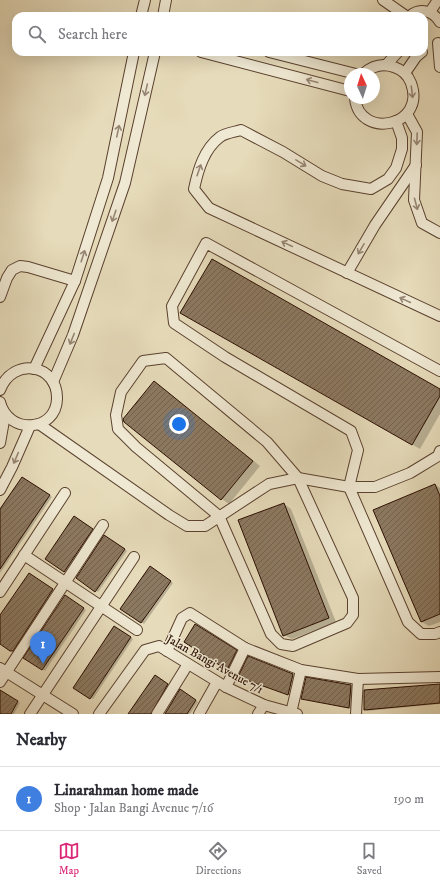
<!DOCTYPE html>
<html lang="en">
<head>
<meta charset="utf-8">
<style>
	:root { --surface:#fff; --page:#f7f7f7; --text:#2b2b33; --muted:#7c7c81; --line:#e1e1e2; --accent:#db2777 }
	body { margin:0; font-family:"IM FELL DW Pica",serif; background:var(--page); color:var(--text) }
	.compass { position:absolute; left:344px; top:68px; width:36px; height:36px; border-radius:50%; background:var(--surface); box-shadow:0 4px 16px #0002; rotate:356deg }
	.you { position:absolute; left:179px; top:424px; width:14px; height:14px; margin:-10px; border:3px solid #fff; border-radius:50%; background:#1a73e8; box-shadow:0 0 0 6px #1a73e833 }
	.badge { display:grid; place-items:center; width:26px; height:26px; border-radius:50%; background:var(--accent); color:#fff; font-size:13px; font-weight:700 }
	.pin { position:absolute; translate:-50% -33px; filter:drop-shadow(0 1px 2px #0008) }
	.pin::after { content:''; position:absolute; top:21px; width:14px; height:12px; background:inherit; clip-path:polygon(0 0,100% 0,50% 100%) }
	.list { margin:0; padding:0; list-style:none }
	h2 { display:flex; justify-content:space-between; align-items:center; height:52px; margin:0; padding:0 16px; font-size:17px }
	h2 small { font-size:13px; font-weight:400; color:var(--muted) }
	.list li { display:grid; grid-template-columns:26px 1fr auto; gap:12px; align-items:center; box-sizing:border-box; height:64px; padding:0 16px; border-top:1px solid var(--line) }
	.list b { display:block; font-size:15px; white-space:nowrap }
	.list p { margin:0; font-size:13px; white-space:nowrap; color:var(--muted) }
	.list em { font-size:13px; font-style:normal; color:var(--muted) }
	.icon { flex:none; width:22px; height:22px; fill:none; stroke:currentColor; stroke-width:2; stroke-linecap:round; stroke-linejoin:round }
	.map { position:relative; flex:none; width:440px; height:714px; overflow:hidden }
	.search { position:absolute; background:var(--surface); box-shadow:0 4px 16px #0002; left:12px; right:12px; top:12px; height:44px; display:flex; align-items:center; gap:10px; box-sizing:border-box; padding:0 14px; border-radius:12px; color:var(--muted); font-size:15px }
	.sheet { height:116px; background:var(--surface) }
	nav { display:flex; justify-content:space-around; align-items:center; box-sizing:border-box; height:56px; border-top:1px solid var(--line); background:var(--surface); font-size:11px; color:var(--muted) }
	nav a { display:grid; justify-items:center; gap:2px }
	nav .on { color:var(--accent) }
	.map>svg:first-child { display:block }
	.shadow { fill:#0003 }
	.building { fill:url(#building-hatch); stroke:#2b0e00 }
	.lines { fill:none; stroke-linecap:round; stroke-linejoin:round }
	.minor-casing { stroke:#5a412e; stroke-width:12 }
	.minor { stroke:#efe8d2; stroke-width:10 }
	.oneway { stroke:#978674 }
	.labels { text-anchor:middle; stroke-width:3; stroke-linejoin:round; paint-order:stroke }
	.street-label { font-size:12px; fill:#2b0e00; stroke:#efe8d2 }
</style>
</head>
<body>
<div class="map">
<svg width="440" height="714" viewBox="0 0 440 714">
	<defs>
		<pattern id="building-hatch" width="6" height="6" patternUnits="userSpaceOnUse"><rect width="6" height="6" fill="#8c7961"/><path d="M-1 1l2-2M0 6l6-6M5 7l2-2" fill="none" stroke="#73624e"/></pattern>
	</defs>
	<rect width="100%" height="100%" fill="#e6dbba"/>
	<filter id="stains"><feTurbulence type="fractalNoise" baseFrequency=".005" numOctaves="4"/><feColorMatrix values="0 0 0 0 .2 0 0 0 0 .09 0 0 0 0 .02 0 0 0 .5 -.17"/></filter>
	<radialGradient id="worn" r=".72"><stop offset=".6" stop-color="#630" stop-opacity="0"/><stop offset="1" stop-color="#630" stop-opacity=".3"/></radialGradient>
	<g class="shadow">
		<polygon points="182,313 440,390 440,414 420,449"/>
		<polygon points="154,383 161,387 260,466 229,504 222,499 124,421"/>
		<polygon points="23,478 52,497 0,573 0,511"/>
		<polygon points="435,485 440,488 440,622 429,626 422,622"/>
		<polygon points="284,504 291,509 336,622 292,639 284,635"/>
		<polygon points="74,517 94,531 67,573 46,559"/>
		<polygon points="105,536 127,551 98,592 77,578"/>
		<polygon points="150,567 173,583 144,624 122,609"/>
		<polygon points="29,574 55,591 15,652 14,652 0,643 0,617"/>
		<polygon points="65,596 86,610 45,671 25,658"/>
		<polygon points="196,626 238,653 230,670 185,642"/>
		<polygon points="114,627 133,639 93,699 75,688"/>
		<polygon points="249,658 295,676 291,696 242,677"/>
		<polygon points="155,677 170,686 153,714 129,714"/>
		<polygon points="440,684 440,704 367,711 365,709"/>
		<polygon points="351,686 353,688 351,709 302,698"/>
		<polygon points="0,691 20,703 14,714 0,714"/>
		<polygon points="180,691 198,702 190,714 166,714"/>
	</g>
	<g class="building">
		<polygon points="212,259 440,389 440,396 412,445 180,313"/>
		<polygon points="154,381 253,461 221,500 124,422 123,419"/>
		<polygon points="22,477 50,495 0,569 0,509"/>
		<polygon points="435,484 440,496 440,614 421,622 373,510"/>
		<polygon points="284,503 329,618 283,636 238,520"/>
		<polygon points="74,516 93,529 64,572 45,559"/>
		<polygon points="104,535 125,549 95,592 76,578"/>
		<polygon points="150,566 171,581 141,623 120,609"/>
		<polygon points="29,573 53,589 13,651 10,651 0,644 0,615"/>
		<polygon points="65,595 84,608 42,670 23,658"/>
		<polygon points="195,624 237,650 227,670 184,642"/>
		<polygon points="114,626 131,637 90,699 73,688"/>
		<polygon points="248,656 293,674 288,695 238,677"/>
		<polygon points="155,675 168,684 151,714 128,714"/>
		<polygon points="306,677 351,685 349,708 301,699"/>
		<polygon points="440,684 440,703 364,710 364,690"/>
		<polygon points="180,689 196,700 187,714 165,714"/>
		<polygon points="0,690 18,701 11,714 0,714"/>
	</g>
	<g class="lines">
		<defs>
			<g id="minor">
				<polyline points="383,0 406,16"/>
				<polyline points="430,12 438,0"/>
				<polyline points="141,16 145,0"/>
				<polyline points="163,16 166,0"/>
				<path d="M410,16C420,7 433,11 440,22"/>
				<polyline points="438,43 440,67"/>
				<polyline points="201,52 350,91"/>
				<polyline points="269,52 356,74"/>
				<polyline points="386,65 398,52"/>
				<polyline points="405,73 416,57 422,52"/>
				<path d="M355,98C359,140 427,127 411,83C408,75 403,70 394,67C383,63 372,66 363,74"/>
				<polyline points="407,114 417,132 414,200 422,223 440,233"/>
				<path d="M396,121L402,138V149L396,168L388,179L371,189L342,184L322,176L283,152L241,130C235,132 225,133 220,137C204,149 198,170 194,189L209,208L440,316"/>
				<polyline points="347,273 375,225 416,165"/>
				<polyline points="0,297 7,278 12,270 20,266 28,267 75,281"/>
				<polygon points="166,358 267,442 298,478 353,598 353,615 347,623 293,646 281,644 271,634 219,516 136,447 118,429 116,415 121,392 143,361"/>
				<polyline points="34,369 75,281 108,178 134,52"/>
				<polyline points="440,371 206,243 172,306 174,323 225,357 351,431 358,450 349,487 408,622 421,634 435,634 440,632"/>
				<polyline points="53,382 73,335 125,183 155,52"/>
				<path d="M0,390C13,356 58,364 57,399C56,432 8,435 0,402"/>
				<polyline points="39,424 169,515 187,526 205,526 269,484 298,478 349,487 375,487 410,473 438,456 440,451"/>
				<polyline points="0,443 5,415"/>
				<polyline points="0,490 12,467 30,426"/>
				<polyline points="24,555 137,630"/>
				<polyline points="0,592 65,493"/>
				<polyline points="167,651 182,618 190,613 245,648 301,670 358,679 440,677"/>
				<polyline points="0,668 73,714"/>
				<polyline points="0,682 103,525"/>
				<polyline points="226,687 245,648"/>
				<polyline points="291,713 301,670"/>
				<polyline points="30,714 134,557"/>
				<polyline points="99,714 145,650 159,646 226,687 264,705 297,714"/>
				<polyline points="157,714 188,664"/>
				<polyline points="199,714 217,682"/>
				<polyline points="258,714 264,705"/>
				<polyline points="356,714 358,679"/>
			</g>
		</defs>
		<use href="#minor" class="minor-casing"/>
		<use href="#minor" class="minor"/>
	</g>
	<defs><path id="oneway-shaft" d="M-6 0H5M1.5-3L5.5 0L1.5 3" fill="none" stroke-width="1.6" stroke-linecap="round" stroke-linejoin="round"/></defs>
	<g class="oneway">
		<use href="#oneway-shaft" transform="translate(312 81) rotate(-165)"/>
		<use href="#oneway-shaft" transform="translate(146 90) rotate(103)"/>
		<use href="#oneway-shaft" transform="translate(412 92) rotate(83)"/>
		<use href="#oneway-shaft" transform="translate(118 131) rotate(-78)"/>
		<use href="#oneway-shaft" transform="translate(417 139) rotate(92)"/>
		<use href="#oneway-shaft" transform="translate(301 163) rotate(31)"/>
		<use href="#oneway-shaft" transform="translate(199 170) rotate(-71)"/>
		<use href="#oneway-shaft" transform="translate(416 204) rotate(75)"/>
		<use href="#oneway-shaft" transform="translate(114 216) rotate(109)"/>
		<use href="#oneway-shaft" transform="translate(287 244) rotate(-155)"/>
		<use href="#oneway-shaft" transform="translate(361 249) rotate(120)"/>
		<use href="#oneway-shaft" transform="translate(83 256) rotate(-72)"/>
		<use href="#oneway-shaft" transform="translate(405 300) rotate(-155)"/>
		<use href="#oneway-shaft" transform="translate(72 339) rotate(112)"/>
		<use href="#oneway-shaft" transform="translate(16 458) rotate(113)"/>
	</g>
	<g class="labels">
		<g class="street-label">
			<text transform="translate(215 664) rotate(29)" y="4">Jalan Bangi Avenue 7/1</text>
		</g>
	</g>
	<rect width="100%" height="100%" filter="url(#stains)"/>
	<rect width="100%" height="100%" fill="url(#worn)"/>
</svg>
<svg class="compass" viewBox="-18 -18 36 36"><path d="M0-13l5 13h-10z" fill="#e53935"/><path d="M0 13l5-13h-10z" fill="#7c7c81"/></svg>
<div class="you"></div>
<div class="pin badge" style="left:43px;top:664px;background:#3f7fe0">1</div>
<div class="search"><svg class="icon" aria-label="search" viewBox="0 0 24 24"><circle cx="10" cy="10" r="6"/><path d="M15 15l6 6"/></svg>Search here</div>
</div>
<section class="sheet">
<h2>Nearby<small></small></h2>
<ul class="list">
<li><span class="badge" style="background:#3f7fe0">1</span><div><b>Linarahman home made</b><p>Shop · Jalan Bangi Avenue 7/16</p></div><em>190 m</em></li>
</ul>
</section>
<nav>
<a class="on"><svg class="icon" aria-label="map" viewBox="0 0 24 24"><path d="M3 6l6-2 6 2 6-2v14l-6 2-6-2-6 2zM9 4v14M15 6v14"/></svg>Map</a>
<a><svg class="icon" aria-label="directions" viewBox="0 0 24 24"><path d="M12 3l9 9-9 9-9-9zM9 14v-3h6M13 9l2 2-2 2"/></svg>Directions</a>
<a><svg class="icon" aria-label="saved" viewBox="0 0 24 24"><path d="M7 4h10v16l-5-4-5 4z"/></svg>Saved</a>
</nav>
</body>
</html>
